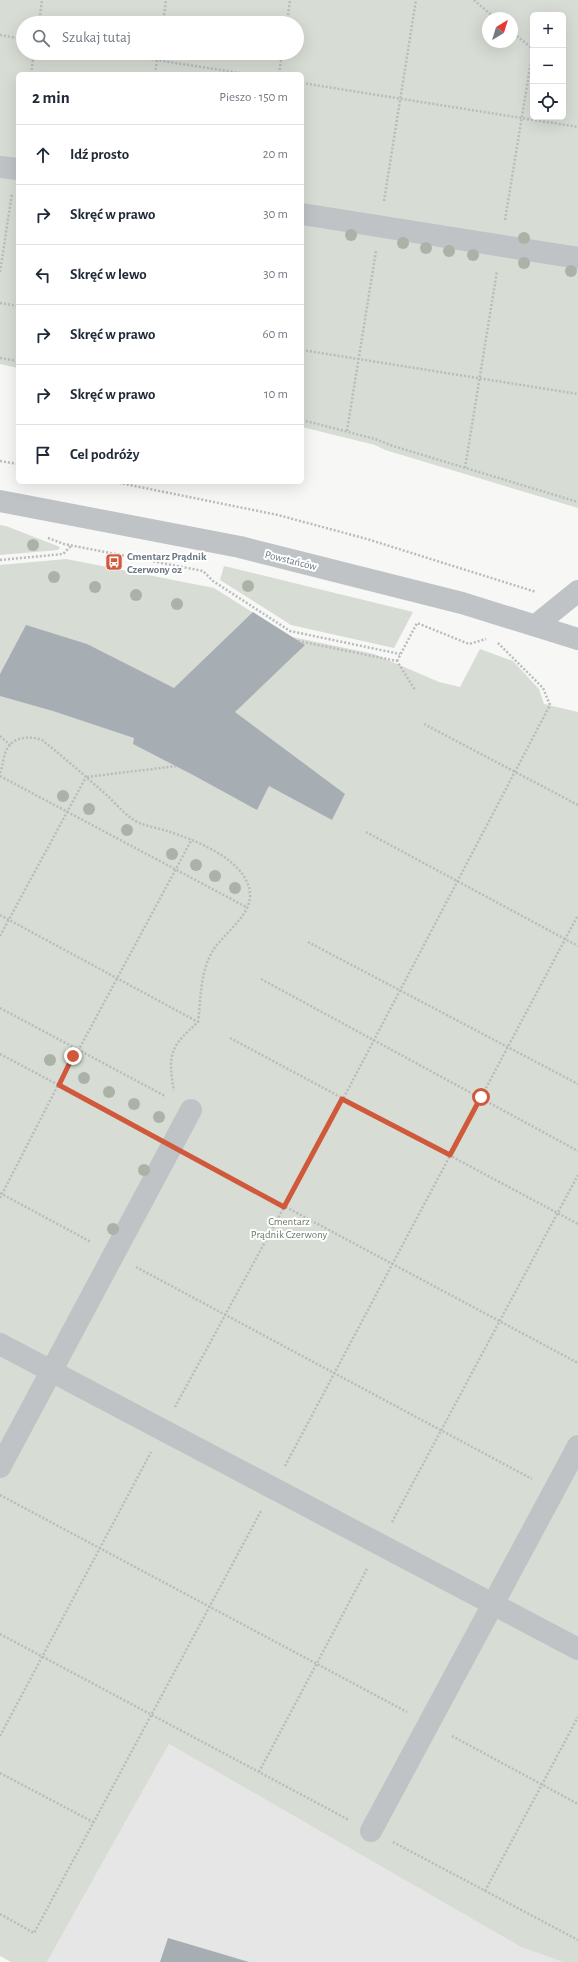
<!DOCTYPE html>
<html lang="pl">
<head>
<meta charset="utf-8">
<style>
	:root { --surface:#fff; --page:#f2f2f3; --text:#1f2937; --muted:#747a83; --line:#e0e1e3 }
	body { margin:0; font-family:"Alegreya Sans",sans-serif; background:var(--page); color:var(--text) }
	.controls { position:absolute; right:12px; top:12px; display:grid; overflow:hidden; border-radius:6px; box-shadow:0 4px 16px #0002 }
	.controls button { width:36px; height:36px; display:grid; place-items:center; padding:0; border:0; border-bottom:1px solid var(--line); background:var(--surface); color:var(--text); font:20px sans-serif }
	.compass { position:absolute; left:482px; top:12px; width:36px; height:36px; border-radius:50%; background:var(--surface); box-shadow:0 4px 16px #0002; rotate:38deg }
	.stop { position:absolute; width:12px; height:12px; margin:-9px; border:3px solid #d0593b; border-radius:50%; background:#fff }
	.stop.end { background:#d0593b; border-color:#fff; box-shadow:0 1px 4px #0008 }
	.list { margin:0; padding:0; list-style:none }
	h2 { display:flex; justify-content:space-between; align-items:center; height:52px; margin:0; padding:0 16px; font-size:17px }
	h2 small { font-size:13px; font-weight:400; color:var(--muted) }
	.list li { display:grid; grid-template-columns:26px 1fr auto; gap:12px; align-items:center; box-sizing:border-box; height:60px; padding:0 16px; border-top:1px solid var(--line) }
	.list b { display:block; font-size:15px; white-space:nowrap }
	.list em { font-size:13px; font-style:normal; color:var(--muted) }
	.icon { flex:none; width:22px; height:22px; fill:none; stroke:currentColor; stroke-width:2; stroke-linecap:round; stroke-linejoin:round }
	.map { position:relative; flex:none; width:578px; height:1962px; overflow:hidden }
	.search { position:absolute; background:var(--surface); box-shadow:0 4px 16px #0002; left:16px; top:16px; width:288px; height:44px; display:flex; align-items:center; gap:10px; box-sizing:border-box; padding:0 14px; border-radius:22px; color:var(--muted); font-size:15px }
	.panel { position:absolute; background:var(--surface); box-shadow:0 4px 16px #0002; left:16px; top:72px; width:288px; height:412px; border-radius:6px }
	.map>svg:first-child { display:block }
	.built { fill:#e5e6e5 }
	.green { fill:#d7dcd4; fill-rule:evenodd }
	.building { fill:#a7aeb3 }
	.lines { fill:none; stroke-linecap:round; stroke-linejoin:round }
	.path { stroke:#b9bcbe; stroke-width:2.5; stroke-dasharray:2 2; stroke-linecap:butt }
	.minor { stroke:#bfc3c6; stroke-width:22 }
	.tree { fill:#abb2a7 }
	.route { stroke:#d0593b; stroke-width:5 }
	.labels { text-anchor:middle; stroke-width:4; stroke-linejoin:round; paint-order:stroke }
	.poi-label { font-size:11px; font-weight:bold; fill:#6a7882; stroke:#fff; text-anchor:start }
	.street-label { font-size:11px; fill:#6a7882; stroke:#fff }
	.park-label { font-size:11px; fill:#6c7a68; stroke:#fff }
</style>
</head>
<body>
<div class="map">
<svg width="578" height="1962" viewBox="0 0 578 1962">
	<rect width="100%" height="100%" fill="#f7f7f5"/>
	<polygon class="built" points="169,1744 521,1947 563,1962 47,1962"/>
	<g class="green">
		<path d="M0,0H578V508L385,450L375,445L302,427V74H18V368L0,364ZM533,15H563V117H533ZM488,18H512V42H488ZM23,23H297V53H23Z"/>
		<polygon points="0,525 6,526 60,547 58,550 0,555"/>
		<polygon points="66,559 214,588 292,637 374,654 439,682 460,687 480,649 513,661 539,689 544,704 578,712 578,1962 563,1962 521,1947 169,1744 47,1962 11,1962 0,1956 0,565"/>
		<polygon points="224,566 413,612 394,648 291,625 220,580"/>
	</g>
	<g class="building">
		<polygon points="253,612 305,645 235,712 345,794 332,820 269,786 257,810 193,775 133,744 134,738 53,711 0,696 0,674 26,625 87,644 174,688"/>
		<polygon points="168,1938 249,1962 160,1962"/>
	</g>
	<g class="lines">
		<g class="path">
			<polyline points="474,0 495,18"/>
			<polyline points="39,23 42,0"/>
			<polyline points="163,23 166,0"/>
			<polyline points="287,23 290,0"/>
			<polyline points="0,35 23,39"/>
			<polyline points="112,53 246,74"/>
			<polyline points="31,74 34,53"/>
			<polyline points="155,74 158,53"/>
			<polyline points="279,74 282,53"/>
			<polyline points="302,83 578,127"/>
			<polyline points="384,201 416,0"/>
			<polyline points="505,220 533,49 512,32"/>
			<polyline points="0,272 12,193"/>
			<polyline points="0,303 18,306"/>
			<polyline points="302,350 578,394"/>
			<polyline points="0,358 18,361"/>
			<polyline points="302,420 375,439 393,446 578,502"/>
			<polyline points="347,431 376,251"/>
			<polyline points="0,461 18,464"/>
			<polyline points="465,468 497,271"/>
			<polyline points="115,482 278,515 367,539 536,592"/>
			<polyline points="48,538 64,544 203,571 213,581 290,631 400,654"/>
			<polyline points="0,560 63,554 71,546"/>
			<polyline points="298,641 397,661 415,690"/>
			<polyline points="397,661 417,623 469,644 486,639"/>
			<polyline points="424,724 578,805"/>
			<polyline points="0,736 10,745"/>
			<path d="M0,773C3,766 3,758 6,751C12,737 29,735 42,740C62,756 82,773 102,791C112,799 120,810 131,818C141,826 155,827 167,831C195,840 251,861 250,897C249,918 220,936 211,954C200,975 201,998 198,1022C171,1046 167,1054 174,1091"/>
			<polyline points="0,776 248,908"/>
			<polyline points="87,777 176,766"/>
			<polyline points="366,832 578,946"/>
			<polyline points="0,915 198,1022"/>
			<polyline points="0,936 86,777"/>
			<polyline points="308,942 578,1084"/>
			<polyline points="261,979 578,1151"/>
			<polyline points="0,1008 165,1096"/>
			<polyline points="230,1038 578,1224"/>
			<polyline points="78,1051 192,839"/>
			<polyline points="0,1054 149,1133"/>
			<polyline points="194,1158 578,1363"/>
			<polyline points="0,1193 91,1242"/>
			<polyline points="0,1198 73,1056"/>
			<polyline points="136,1267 532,1479"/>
			<polyline points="175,1407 343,1099 550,705 543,688 498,643"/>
			<polyline points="285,1466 578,915"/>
			<polyline points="0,1495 407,1712"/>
			<polyline points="392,1522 578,1175"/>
			<polyline points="0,1634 349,1820"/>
			<polyline points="0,1736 151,1452"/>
			<polyline points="452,1736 578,1804"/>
			<polyline points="259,1772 368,1567"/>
			<polyline points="0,1773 93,1822"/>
			<polyline points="393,1842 578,1940"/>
			<polyline points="485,1891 578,1717"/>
			<polyline points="0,1914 34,1933 261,1511"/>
		</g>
		<g class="minor">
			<polyline points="0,167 18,169"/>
			<polyline points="302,214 578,258"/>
			<polyline points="0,501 240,547 462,603 578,639"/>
			<polyline points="536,625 578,591"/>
			<polyline points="0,1344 578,1649"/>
			<polyline points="0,1467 191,1110"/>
			<polyline points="371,1831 578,1446"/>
		</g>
	</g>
	<g class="tree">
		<circle cx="351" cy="235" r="6"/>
		<circle cx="524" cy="238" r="6"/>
		<circle cx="403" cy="243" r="6"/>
		<circle cx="426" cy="248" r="6"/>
		<circle cx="449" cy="251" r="6"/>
		<circle cx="473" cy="255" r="6"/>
		<circle cx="524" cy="263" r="6"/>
		<circle cx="571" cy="271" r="6"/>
		<circle cx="33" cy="545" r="6"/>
		<circle cx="54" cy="577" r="6"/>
		<circle cx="248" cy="586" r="6"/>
		<circle cx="95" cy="587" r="6"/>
		<circle cx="136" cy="595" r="6"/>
		<circle cx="177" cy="604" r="6"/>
		<circle cx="63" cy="796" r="6"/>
		<circle cx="89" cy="809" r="6"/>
		<circle cx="127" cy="830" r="6"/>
		<circle cx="172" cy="854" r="6"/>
		<circle cx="196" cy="865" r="6"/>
		<circle cx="215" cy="876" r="6"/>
		<circle cx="235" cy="888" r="6"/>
		<circle cx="50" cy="1060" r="6"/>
		<circle cx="84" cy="1078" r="6"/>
		<circle cx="109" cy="1092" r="6"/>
		<circle cx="134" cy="1104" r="6"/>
		<circle cx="159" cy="1117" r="6"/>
		<circle cx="144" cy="1170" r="6"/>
		<circle cx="113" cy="1229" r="6"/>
	</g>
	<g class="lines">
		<polyline class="route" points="73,1056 59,1085 284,1207 342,1099 450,1155 481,1097"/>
	</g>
	<defs>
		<symbol id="bus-square" viewBox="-11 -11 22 22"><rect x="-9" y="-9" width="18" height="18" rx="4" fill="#d0593b" stroke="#fff"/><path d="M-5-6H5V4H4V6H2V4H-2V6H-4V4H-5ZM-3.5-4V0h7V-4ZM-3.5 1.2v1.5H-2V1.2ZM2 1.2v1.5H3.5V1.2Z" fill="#fff"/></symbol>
	</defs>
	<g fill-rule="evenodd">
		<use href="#bus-square" x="104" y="552" width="20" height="20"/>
	</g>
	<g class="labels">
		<g class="poi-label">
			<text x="127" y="560">Cmentarz Prądnik<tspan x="127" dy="13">Czerwony 02</tspan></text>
		</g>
		<g class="street-label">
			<text transform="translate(291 560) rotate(14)" y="4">Powstańców</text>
		</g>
		<g class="park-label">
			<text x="289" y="1225">Cmentarz<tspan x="289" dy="13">Prądnik Czerwony</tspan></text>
		</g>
	</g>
</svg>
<div class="controls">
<button>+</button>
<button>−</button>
<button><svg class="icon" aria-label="locate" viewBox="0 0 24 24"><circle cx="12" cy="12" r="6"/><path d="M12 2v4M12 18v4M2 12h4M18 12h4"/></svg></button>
</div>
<svg class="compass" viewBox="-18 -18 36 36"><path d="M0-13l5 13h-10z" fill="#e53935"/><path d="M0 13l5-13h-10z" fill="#747a83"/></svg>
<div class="stop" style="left:481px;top:1097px"></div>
<div class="stop end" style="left:73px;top:1056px"></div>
<div class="search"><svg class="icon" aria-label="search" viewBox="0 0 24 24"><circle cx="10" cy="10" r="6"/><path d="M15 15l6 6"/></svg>Szukaj tutaj</div>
<section class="panel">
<h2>2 min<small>Pieszo · 150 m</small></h2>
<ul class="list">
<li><svg class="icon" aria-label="ahead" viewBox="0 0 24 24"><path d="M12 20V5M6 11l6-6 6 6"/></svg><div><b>Idź prosto</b></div><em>20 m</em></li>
<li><svg class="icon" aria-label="right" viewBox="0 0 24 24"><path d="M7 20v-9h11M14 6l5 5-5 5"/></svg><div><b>Skręć w prawo</b></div><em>30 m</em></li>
<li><svg class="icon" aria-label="left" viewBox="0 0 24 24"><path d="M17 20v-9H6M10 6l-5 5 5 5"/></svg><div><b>Skręć w lewo</b></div><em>30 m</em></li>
<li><svg class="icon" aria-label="right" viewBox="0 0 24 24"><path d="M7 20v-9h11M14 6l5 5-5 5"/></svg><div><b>Skręć w prawo</b></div><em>60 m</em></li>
<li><svg class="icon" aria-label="right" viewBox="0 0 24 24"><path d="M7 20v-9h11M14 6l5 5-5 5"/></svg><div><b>Skręć w prawo</b></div><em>10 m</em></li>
<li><svg class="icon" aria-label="arrive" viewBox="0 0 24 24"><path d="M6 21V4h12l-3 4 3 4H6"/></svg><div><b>Cel podróży</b></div></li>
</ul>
</section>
</div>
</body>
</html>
